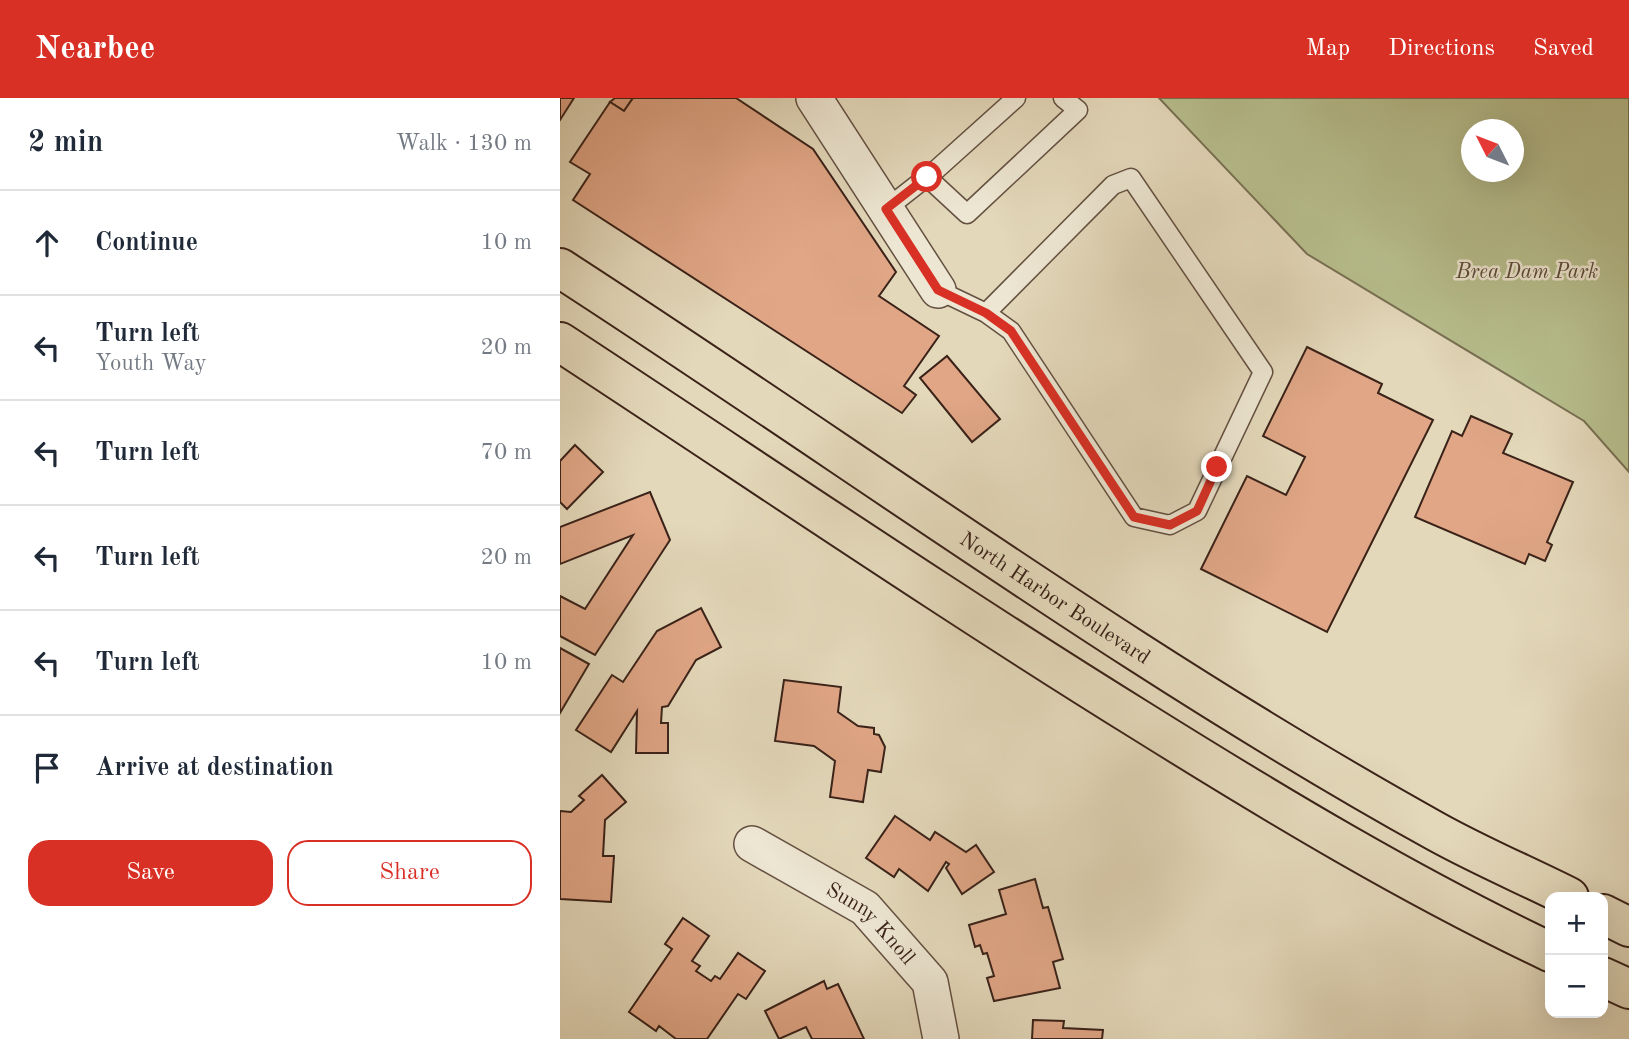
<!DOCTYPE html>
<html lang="en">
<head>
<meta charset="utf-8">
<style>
	:root { --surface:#fff; --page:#f6f6f7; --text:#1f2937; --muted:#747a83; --line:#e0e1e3; --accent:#d93025 }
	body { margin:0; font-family:"Old Standard TT",serif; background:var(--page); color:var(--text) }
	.controls { position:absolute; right:21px; bottom:21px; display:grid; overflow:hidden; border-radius:14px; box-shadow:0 7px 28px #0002 }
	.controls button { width:63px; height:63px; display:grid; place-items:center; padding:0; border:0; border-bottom:2px solid var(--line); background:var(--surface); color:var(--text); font:35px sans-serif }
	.compass { position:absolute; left:901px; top:21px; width:63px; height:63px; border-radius:50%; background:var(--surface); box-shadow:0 7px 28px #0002; rotate:312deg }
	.stop { position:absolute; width:21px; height:21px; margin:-16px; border:5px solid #d93025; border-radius:50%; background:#fff }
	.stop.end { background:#d93025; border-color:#fff; box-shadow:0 2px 7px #0008 }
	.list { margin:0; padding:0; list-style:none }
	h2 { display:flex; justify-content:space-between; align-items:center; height:91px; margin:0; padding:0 28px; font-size:30px }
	h2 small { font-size:23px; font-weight:400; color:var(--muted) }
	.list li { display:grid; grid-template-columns:46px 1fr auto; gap:21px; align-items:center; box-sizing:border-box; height:105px; padding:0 28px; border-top:2px solid var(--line) }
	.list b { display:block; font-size:26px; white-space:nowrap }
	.list p { margin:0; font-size:23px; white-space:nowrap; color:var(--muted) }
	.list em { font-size:23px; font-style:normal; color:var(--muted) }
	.actions { display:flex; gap:14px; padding:21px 28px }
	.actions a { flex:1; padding:16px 0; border:2px solid var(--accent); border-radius:21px; text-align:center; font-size:24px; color:var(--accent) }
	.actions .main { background:var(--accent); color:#fff }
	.icon { flex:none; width:38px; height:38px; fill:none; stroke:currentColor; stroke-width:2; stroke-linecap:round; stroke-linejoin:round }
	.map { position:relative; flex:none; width:1069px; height:941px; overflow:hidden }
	header { display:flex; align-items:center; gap:42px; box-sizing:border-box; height:98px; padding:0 35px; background:var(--accent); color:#fff }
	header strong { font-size:33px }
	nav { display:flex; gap:38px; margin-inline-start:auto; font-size:24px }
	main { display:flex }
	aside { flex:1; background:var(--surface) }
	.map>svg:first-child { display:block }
	.green { fill:#b7be8d; stroke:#787053; stroke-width:2; fill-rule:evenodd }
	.building { fill:#e0a686; stroke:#3a2219; stroke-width:2 }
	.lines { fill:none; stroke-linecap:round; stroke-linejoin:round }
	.lane-casing { stroke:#645041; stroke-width:21 }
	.street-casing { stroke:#645041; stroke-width:38 }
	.primary-casing { stroke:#3a2219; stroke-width:42 }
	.lane { stroke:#ede6d2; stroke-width:18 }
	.street { stroke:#ede6d2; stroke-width:35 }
	.primary { stroke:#e3d8ba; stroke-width:38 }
	.route { stroke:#d93025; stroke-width:9 }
	.labels { text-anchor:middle; stroke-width:5; stroke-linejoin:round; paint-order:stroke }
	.park-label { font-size:21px; font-style:italic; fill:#594936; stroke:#ede6d2 }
	.street-label { font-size:21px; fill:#3a2219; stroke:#ede6d2 }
</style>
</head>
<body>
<header>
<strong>Nearbee</strong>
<nav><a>Map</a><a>Directions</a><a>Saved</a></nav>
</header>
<main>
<aside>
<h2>2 min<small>Walk · 130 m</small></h2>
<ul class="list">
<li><svg class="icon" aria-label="ahead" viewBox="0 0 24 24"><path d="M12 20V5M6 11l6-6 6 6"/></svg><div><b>Continue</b></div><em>10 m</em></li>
<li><svg class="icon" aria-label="left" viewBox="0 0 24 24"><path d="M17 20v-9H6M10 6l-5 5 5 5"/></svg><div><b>Turn left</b><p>Youth Way</p></div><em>20 m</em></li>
<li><svg class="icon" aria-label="left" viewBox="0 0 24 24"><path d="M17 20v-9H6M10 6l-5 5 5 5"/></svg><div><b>Turn left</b></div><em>70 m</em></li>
<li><svg class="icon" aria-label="left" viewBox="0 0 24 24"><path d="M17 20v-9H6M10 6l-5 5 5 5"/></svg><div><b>Turn left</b></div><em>20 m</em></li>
<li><svg class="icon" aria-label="left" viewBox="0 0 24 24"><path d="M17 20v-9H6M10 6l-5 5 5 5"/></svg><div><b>Turn left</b></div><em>10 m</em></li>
<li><svg class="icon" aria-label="arrive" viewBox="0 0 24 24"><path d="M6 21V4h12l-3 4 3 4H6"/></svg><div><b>Arrive at destination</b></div></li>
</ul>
<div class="actions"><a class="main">Save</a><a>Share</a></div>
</aside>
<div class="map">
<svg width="1069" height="941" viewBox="0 0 1069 941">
	<rect width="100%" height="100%" fill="#e3d8ba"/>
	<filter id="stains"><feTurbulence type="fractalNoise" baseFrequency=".00286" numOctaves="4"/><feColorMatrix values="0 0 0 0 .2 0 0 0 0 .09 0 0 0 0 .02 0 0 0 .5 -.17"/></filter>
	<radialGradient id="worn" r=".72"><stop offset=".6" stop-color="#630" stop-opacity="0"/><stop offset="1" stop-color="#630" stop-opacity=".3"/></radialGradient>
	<path class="green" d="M599,0H1069V374L1024,323L747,156ZM912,32H954V74H912Z"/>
	<g class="building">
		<polygon points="0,0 14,0 0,22"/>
		<polygon points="55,0 73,0 64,13 50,4"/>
		<polygon points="73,0 176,0 253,51 336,174 319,198 379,238 344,288 356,297 342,315 13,102 30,76 10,64 50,4 64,13"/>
		<polygon points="747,249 822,286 818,295 873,322 767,534 641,471 687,378 726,397 745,359 703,338"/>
		<polygon points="387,258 440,321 412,344 360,280"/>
		<polygon points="911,318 952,336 943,355 1013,384 987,444 992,447 985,463 969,456 965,466 855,419 892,333 902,338"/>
		<polygon points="15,347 43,374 7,411 0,404 0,363"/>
		<polygon points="90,394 110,442 35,557 0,538 0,498 25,511 73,437 0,466 0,429"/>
		<polygon points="141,510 161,549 136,562 108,608 102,609 101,625 108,625 108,655 76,655 77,613 51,654 16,632 52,577 63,584 97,533"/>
		<polygon points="0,550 29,566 0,615"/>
		<polygon points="224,582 281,589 278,614 298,628 314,630 314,636 319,637 325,649 321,674 308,672 303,704 270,699 275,663 254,648 215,643"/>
		<polygon points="42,677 66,704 45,722 43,758 54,758 51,804 0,801 0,713 11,714 24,702 19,698"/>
		<polygon points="335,718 370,742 375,734 406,754 416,747 434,774 402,796 386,770 389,766 386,764 368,793 339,771 334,779 306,760"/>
		<polygon points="475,781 483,810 488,809 503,861 493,864 500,890 434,903 427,880 434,878 427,855 423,856 420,847 415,849 409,827 446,816 439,792"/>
		<polygon points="123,820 149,838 132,863 140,868 136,873 151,883 155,878 160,881 178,855 205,873 186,901 178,896 147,941 116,941 99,928 96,933 69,914 112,851 105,846"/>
		<polygon points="264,883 267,891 278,886 304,941 252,941 246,929 219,941 205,913"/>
		<polygon points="473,922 504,923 503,930 543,932 542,941 472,941"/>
	</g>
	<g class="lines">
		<defs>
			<g id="lane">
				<polyline points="367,79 407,116 518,12 503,0"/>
				<polyline points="326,111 377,71 456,0"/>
				<polyline points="378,192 426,215 451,233 574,419 610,427 637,413 703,274 571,80 553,87 426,215"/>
			</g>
			<g id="street">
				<polyline points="254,0 378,192"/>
				<path id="s1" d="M192,746L305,810L370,884L381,941"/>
			</g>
			<g id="primary">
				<path id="s2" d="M0,170C291,358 572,565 875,733C918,757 965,777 1009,799"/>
				<path d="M0,244C194,371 386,502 583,624C716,707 849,787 990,854"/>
				<polyline points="1043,816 1069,829"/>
				<polyline points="1043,879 1069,891"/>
			</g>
		</defs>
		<use href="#lane" class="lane-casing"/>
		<use href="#street" class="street-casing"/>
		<use href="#primary" class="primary-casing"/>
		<use href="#lane" class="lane"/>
		<use href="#street" class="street"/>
		<use href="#primary" class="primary"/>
	</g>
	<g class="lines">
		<polyline class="route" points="367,79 326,111 378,192 426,215 451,233 574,419 610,427 637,413 657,369"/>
	</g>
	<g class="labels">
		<g class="park-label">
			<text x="967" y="180">Brea Dam Park</text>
		</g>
		<g class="street-label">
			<text dy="7" stroke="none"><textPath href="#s2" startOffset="595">North Harbor Boulevard</textPath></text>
			<text dy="7" stroke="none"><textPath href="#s1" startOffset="144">Sunny Knoll</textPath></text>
		</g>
	</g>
	<rect width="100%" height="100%" filter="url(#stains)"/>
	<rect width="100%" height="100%" fill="url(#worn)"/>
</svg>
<div class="controls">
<button>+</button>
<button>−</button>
</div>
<svg class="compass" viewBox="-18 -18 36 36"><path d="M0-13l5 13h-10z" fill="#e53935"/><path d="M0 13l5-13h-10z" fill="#747a83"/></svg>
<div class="stop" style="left:367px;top:79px"></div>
<div class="stop end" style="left:657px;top:369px"></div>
</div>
</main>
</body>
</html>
